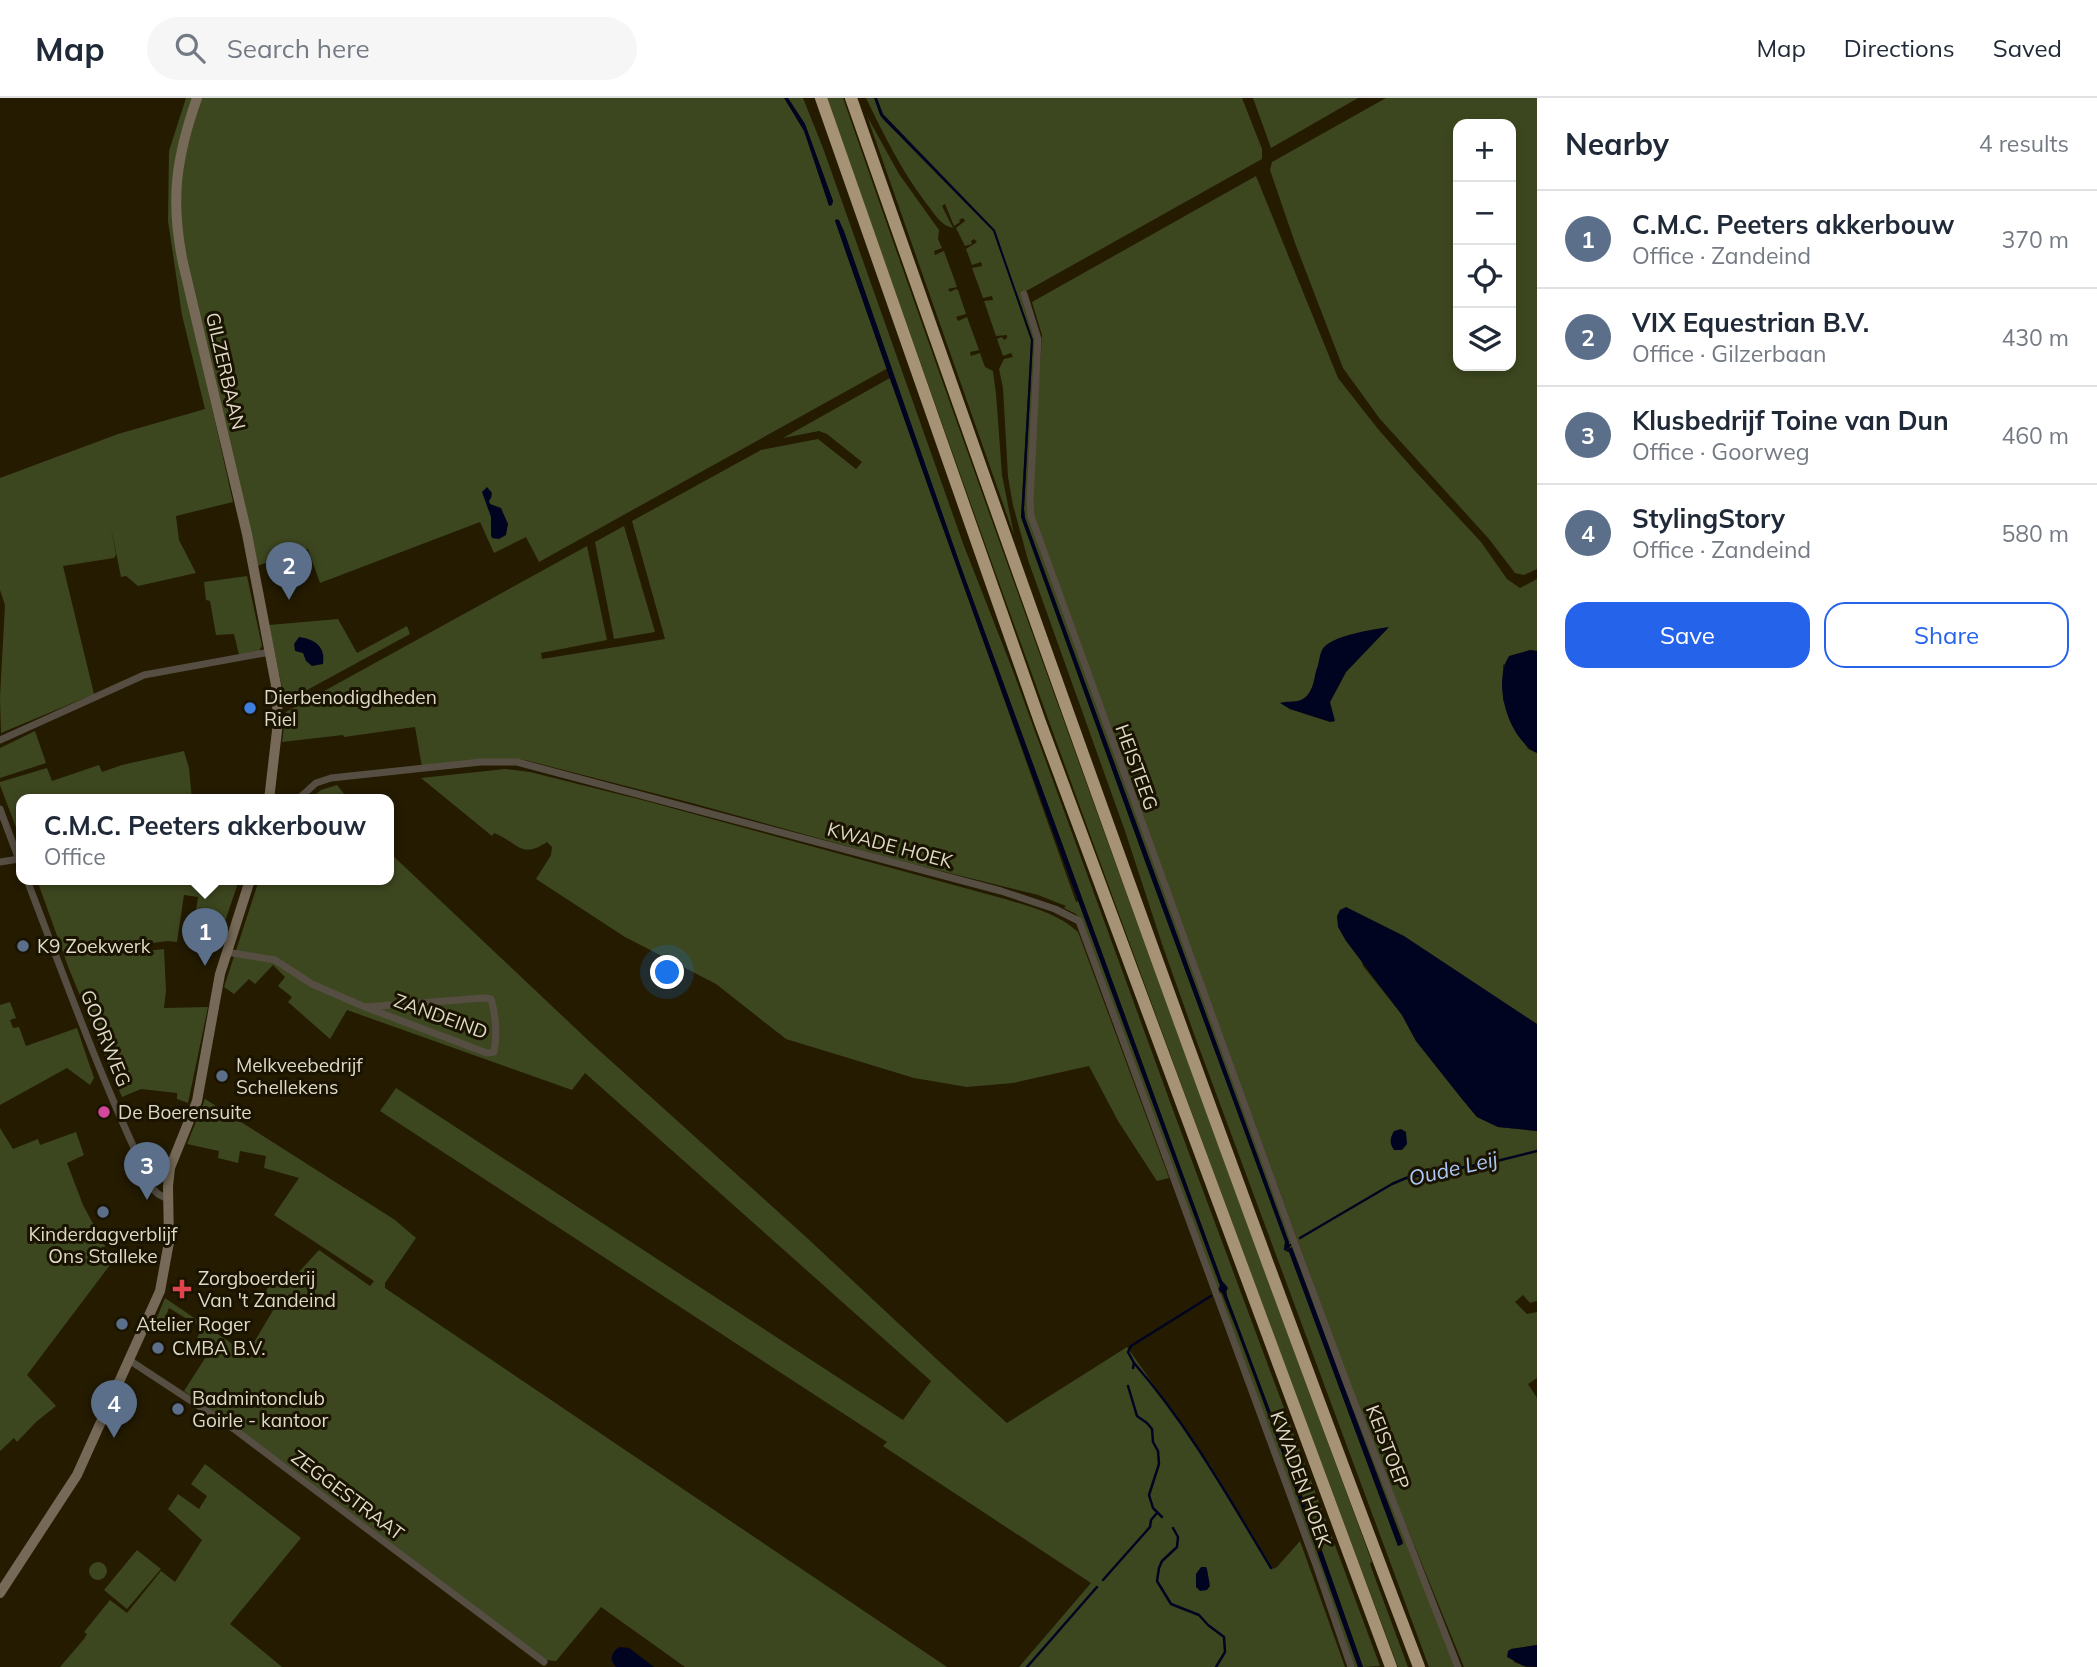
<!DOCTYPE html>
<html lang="en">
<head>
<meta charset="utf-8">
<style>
	:root { --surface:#fff; --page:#f6f6f7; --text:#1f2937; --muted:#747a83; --line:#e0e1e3; --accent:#2563eb }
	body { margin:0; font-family:Mulish,sans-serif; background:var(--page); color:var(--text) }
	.controls { position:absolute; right:21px; top:21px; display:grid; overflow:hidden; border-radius:14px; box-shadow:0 4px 10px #0003 }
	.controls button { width:63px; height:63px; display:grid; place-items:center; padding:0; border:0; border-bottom:2px solid var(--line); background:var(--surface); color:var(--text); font:35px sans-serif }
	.you { position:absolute; left:668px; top:875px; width:24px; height:24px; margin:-18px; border:5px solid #fff; border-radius:50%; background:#1a73e8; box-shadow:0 0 0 10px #1a73e833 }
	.badge { display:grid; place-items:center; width:46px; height:46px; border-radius:50%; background:var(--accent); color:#fff; font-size:23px; font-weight:700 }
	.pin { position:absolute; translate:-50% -58px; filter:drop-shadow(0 2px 4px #0008) }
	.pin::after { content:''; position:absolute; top:37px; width:24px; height:21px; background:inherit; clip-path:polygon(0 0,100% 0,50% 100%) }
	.popup { position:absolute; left:16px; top:696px; width:378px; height:91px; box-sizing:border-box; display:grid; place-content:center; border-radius:14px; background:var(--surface); filter:drop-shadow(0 2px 5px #0005); font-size:23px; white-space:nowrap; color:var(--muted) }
	.popup b { font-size:26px; color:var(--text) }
	.popup::after { content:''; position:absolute; left:50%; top:100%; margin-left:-14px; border:14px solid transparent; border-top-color:var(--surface) }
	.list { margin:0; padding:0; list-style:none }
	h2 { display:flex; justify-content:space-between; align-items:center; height:91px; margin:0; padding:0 28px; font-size:30px }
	h2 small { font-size:23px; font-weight:400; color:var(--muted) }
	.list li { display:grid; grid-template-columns:46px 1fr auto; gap:21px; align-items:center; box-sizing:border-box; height:98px; padding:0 28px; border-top:2px solid var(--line) }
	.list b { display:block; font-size:26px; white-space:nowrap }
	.list p { margin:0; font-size:23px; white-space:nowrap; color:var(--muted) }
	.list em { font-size:23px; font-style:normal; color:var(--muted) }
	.actions { display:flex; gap:14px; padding:21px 28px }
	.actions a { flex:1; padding:16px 0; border:2px solid var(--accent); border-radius:21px; text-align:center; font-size:24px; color:var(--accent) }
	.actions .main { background:var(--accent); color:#fff }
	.icon { flex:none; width:38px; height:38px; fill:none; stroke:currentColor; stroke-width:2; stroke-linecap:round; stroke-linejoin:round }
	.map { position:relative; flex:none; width:1537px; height:1569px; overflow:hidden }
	header { display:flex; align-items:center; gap:42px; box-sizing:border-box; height:98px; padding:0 35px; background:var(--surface); border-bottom:2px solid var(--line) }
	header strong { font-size:33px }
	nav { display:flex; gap:38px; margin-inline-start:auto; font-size:24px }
	.search { width:490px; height:63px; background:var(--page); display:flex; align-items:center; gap:18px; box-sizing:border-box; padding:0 24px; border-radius:38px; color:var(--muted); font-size:26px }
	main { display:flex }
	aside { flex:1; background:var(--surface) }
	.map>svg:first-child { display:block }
	.green { fill:#3d471f; fill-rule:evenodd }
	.water { fill:#000421 }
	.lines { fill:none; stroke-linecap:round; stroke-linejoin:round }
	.stream { stroke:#000421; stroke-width:2.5 }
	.street { stroke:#564e42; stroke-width:7 }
	.secondary { stroke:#766957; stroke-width:10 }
	.highway { stroke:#a69275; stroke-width:12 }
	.shop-dot { fill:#3f7fe0; stroke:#191300; stroke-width:2.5 }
	.service-dot { fill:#5c6f8a; stroke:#191300; stroke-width:2.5 }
	.hotel-dot { fill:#d1479c; stroke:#191300; stroke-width:2.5 }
	.health-dot { fill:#e0444e; stroke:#191300; stroke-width:2.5 }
	.labels { text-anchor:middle; stroke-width:6; stroke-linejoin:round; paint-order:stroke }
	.street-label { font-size:19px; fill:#ded9c8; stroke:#191300 }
	.poi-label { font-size:19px; fill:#ded9c8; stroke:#191300; text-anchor:start }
	.water-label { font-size:21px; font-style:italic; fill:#acc6f9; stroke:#191300 }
</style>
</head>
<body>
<header>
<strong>Map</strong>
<div class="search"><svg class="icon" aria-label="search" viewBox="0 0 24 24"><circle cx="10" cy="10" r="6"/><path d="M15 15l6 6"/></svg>Search here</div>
<nav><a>Map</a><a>Directions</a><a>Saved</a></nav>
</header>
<main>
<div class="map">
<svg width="1537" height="1569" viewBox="0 0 1537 1569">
	<rect width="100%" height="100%" fill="#241b00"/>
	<g class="green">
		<polygon points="186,0 193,0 177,53 172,97 198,247 233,404 176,418 179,442 196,475 138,488 126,478 121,479 111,429 116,457 114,460 63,468 94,596 1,635 0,599 5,507 0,492 0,380 118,336 205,311 182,217 168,123 169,53"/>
		<polygon points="201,0 786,0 802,26 831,108 833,103 805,26 788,0 803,0 823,50 964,448 1013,573 1173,1012 1380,1568 1363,1569 1310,1419 1227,1198 1226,1187 1222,1183 961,469 838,121 888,270 539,464 526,439 494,455 480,424 320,485 308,451 257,468 186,165 180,117 182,68"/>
		<path d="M827,0H843C1013,490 1192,977 1372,1464L1370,1465L1371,1469L1408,1569H1398C1202,1048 1011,525 827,0Z"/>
		<path d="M866,0H1242L1262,51V61L1021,196L1036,237L1027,408L1039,450L1309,1191L1455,1569H1429L1194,936L1162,846L1125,733L1028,462L1013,407L1008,379L1003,290L999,271L1004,261L1013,259L1011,255L1003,258L997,241L1002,239L1004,242L1007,240V237L996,238L984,203L993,202L992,198L983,200L972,170L982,168L981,164L972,167L966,151L977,144L974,141L971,143L972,146L965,148L956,130L965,123L963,120L959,122L960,124L954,128L945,106L942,108L953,130C940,127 935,116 926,105C901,72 884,37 866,0ZM1016,193L1033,242L1024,411L1025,420L1289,1146L1403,1444L1398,1448L1289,1154L1284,1150L1286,1145L1145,763L1021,419L1031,242L1015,195Z"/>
		<polygon points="1253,0 1358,0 1271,50"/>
		<path d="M1386,0H1537V471L1524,477L1515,475L1489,441L1380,321L1343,270L1295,145L1270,72L1272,64ZM1458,26H1511V268H1458Z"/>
		<polygon points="867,18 899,76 939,132 938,141 942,150 934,153 935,157 944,153 957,189 948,191 950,194 956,191 958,192 966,216 956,219 958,223 967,219 979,252 970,254 971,258 980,255 985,269 993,273 996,296 1002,377 1014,437"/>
		<path d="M1256,78L1338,280L1378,331L1415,373L1481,444L1507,481L1520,490L1537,481V553L1530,552L1503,567V602L1528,651L1537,655V926L1346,809L1363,868L1402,917L1416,943L1462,1001L1477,1019L1498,1029L1537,1033V1203L1530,1205L1523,1197L1515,1204L1527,1216L1537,1214V1280L1528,1286L1537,1300V1547L1511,1551L1514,1564L1526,1569H1464L1362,1319L1033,416L1031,403L1042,237L1032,204ZM1388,530L1346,574L1330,604V624L1290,611L1281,605C1287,603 1292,605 1298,603C1314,599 1316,575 1320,562Z"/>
		<polygon points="890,280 1076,804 1079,803 1220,1188 1217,1193 1083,825 1076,816 1064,810 1066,808 1038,797 893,761 692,705 525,662 514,661 422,669 415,629 344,639 343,637 282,644 286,614 587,448 607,542 541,555 542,561 665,541 632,423 761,352 818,341 856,371 862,364 827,336 819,333 783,340"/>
		<polygon points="624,428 655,534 614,541 595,444"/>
		<polygon points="247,478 262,548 259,553 239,557 234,536 216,537 210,503 206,502 204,484"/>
		<polygon points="338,521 357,555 407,528 410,536 285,604 269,527"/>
		<polygon points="35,633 46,665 0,680 0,650"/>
		<polygon points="184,653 189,670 192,702 21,702 21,743 0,687 0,684 47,670 52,683 99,667 102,674 122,667"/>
		<path d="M505,671L530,674L646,703L1005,801C1031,809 1057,815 1078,834L1169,1080L1157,1083L1153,1077L1118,1023L1089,968L1013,985L967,989L914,980L786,941L716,886L625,839L536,781L551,757L552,749L547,744C520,762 518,744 494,735L492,738L421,680Z"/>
		<polygon points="337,687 349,702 309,702 321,692"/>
		<polygon points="389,754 591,945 806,1139 943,1267 1007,1325 1127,1249 1211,1368 1273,1471 1277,1469 1300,1443 1345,1569 1019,1569 1091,1485 883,1348 887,1344 380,1013 396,990 903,1322 931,1283 585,975 572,992 347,912 330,941 288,904 292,899 278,888 285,879 273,867 255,886 249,881 234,896 224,889 259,782 389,782"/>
		<polygon points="37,782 239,782 216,850 213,852 197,845 192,838 198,799 184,797 177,844 168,843 144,846 146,853 164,851 166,893 164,910 208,909 188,1005 177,1001 177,995 141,991 122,999 69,871"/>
		<polygon points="10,904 16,920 10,922 13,930 19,929 26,948 77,930 94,980 90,987 67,970 0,1007 0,907"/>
		<path d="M205,1001L395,1122L416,1140L385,1185V1190L947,1569H685L601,1509L556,1563L546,1562C425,1473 308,1378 184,1293L209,1254L206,1246L197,1240L202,1230L169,1210L160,1233L153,1229L165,1200L247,1256L278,1204L265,1194L280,1173L294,1182L298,1175L319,1152L370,1188L374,1183L274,1117L299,1080L264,1070L266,1058L240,1053L238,1065L218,1060L219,1053L187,1046Z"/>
		<polygon points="0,1030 13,1051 38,1041 40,1047 76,1034 84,1057 67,1065 83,1107 113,1163 27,1277 56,1308 36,1324 17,1344 14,1340 0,1353"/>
		<polygon points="165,1066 163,1080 158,1083 159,1087 157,1088 150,1072"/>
		<polygon points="1221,1194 1238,1236 1309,1428 1358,1569 1354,1569 1219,1196"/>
		<polygon points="205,1366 301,1440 230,1526 282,1569 60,1569 84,1541 87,1536 84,1534 110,1502 127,1515 161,1473 175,1484 202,1442 168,1411 178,1396 199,1411 207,1398 191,1386"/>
		<polygon points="137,1452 161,1471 127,1511 104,1492"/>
		<circle cx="98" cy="1473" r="9"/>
	</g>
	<g class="water">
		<polygon points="784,0 788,0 805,26 833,103 832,107 829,108 804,33"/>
		<polygon points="874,0 877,0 883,16 995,132 1033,242 1024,411 1025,420 1289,1144 1289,1146 1284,1150 1285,1144 1145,763 1021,419 1031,242 993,133 883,21 880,17"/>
		<path d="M836,121L839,122L844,133L961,469L1222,1183L1228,1190L1226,1194L1227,1198L1310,1419L1363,1569H1358C1313,1444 1271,1319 1223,1196L1219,1191L1220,1187C1089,834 958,480 835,123Z"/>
		<polygon points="487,389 492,395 491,400 489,403 490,406 501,410 508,426 506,437 499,441 492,440 491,437 491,419 482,394"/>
		<path d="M1389,529L1346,574L1330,604L1335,623L1331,624L1290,611L1280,605C1289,602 1298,606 1306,599C1313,592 1314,582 1316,573C1319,567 1319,558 1322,552C1329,538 1374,531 1389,529Z"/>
		<path d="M299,539C315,541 326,549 323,566L312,568L306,563L303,555L295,553L294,546Z"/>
		<path d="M1530,552L1537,553V655C1508,641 1492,585 1509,558Z"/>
		<polygon points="1346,809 1404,838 1537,926 1537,1033 1498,1029 1477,1019 1462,1001 1416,943 1402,917 1346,843 1338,829 1337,818 1340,812"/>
		<path d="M1401,1031L1406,1034L1407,1046L1402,1052H1394C1389,1045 1390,1040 1394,1033Z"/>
		<polygon points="1292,1149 1403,1446 1398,1448 1289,1154 1285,1153"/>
		<polygon points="1201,1469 1206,1469 1207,1471 1210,1488 1207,1492 1200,1493 1196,1489 1196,1476"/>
		<polygon points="1537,1547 1537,1569 1524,1568 1507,1559 1508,1553 1511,1551"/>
		<path d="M620,1549L629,1550L654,1569H616C609,1562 611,1553 620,1549Z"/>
	</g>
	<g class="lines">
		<g class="stream">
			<polyline points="1300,1140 1392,1086 1406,1080 1493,1064 1537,1053"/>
			<polyline points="1285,1151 1290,1147"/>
			<path d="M1134,1265C1188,1327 1229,1400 1271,1470"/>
			<polyline points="1133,1270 1134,1265 1128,1254 1131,1248 1211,1198"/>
			<polyline points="1128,1288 1137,1318 1147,1325 1152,1331 1153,1344 1158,1353 1159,1366 1149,1397 1153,1410 1162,1419"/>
			<polyline points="1173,1430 1178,1439 1177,1449 1162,1463 1159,1470 1157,1483 1171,1506 1199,1517 1208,1527 1224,1539 1225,1554 1216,1569"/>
			<polyline points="1103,1482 1150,1429 1151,1422 1157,1415"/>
			<polyline points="1027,1569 1097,1489"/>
		</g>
		<g class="street">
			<polyline points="1024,196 1038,241 1030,403 1031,418 1293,1140 1346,1283 1458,1569"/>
			<polyline points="0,642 144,577 270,554"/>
			<polyline points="297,702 316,685 331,680 481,664 517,664 1001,793 1055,811 1079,823 1316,1467 1351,1569"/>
			<polyline points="0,711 21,767"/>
			<polyline points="0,764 19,761"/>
			<path d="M27,782C67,886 105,993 154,1092L158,1096L168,1101"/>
			<polyline points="226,854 275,862 312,886 365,909"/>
			<path d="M484,900L491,901C496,917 497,938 494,954L487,955L365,909Z"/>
			<polyline points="143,1069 163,1062 172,1063"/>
			<polyline points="129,1262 234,1331 544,1564"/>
		</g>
		<g class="secondary">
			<path d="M197,0C176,60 170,102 183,165L247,436L276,587L278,624L269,702"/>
			<polyline points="0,1495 77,1377 160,1193 169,1144 168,1088 170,1070 197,1003 220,876 250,782"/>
		</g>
		<g class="highway">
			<polyline points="821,0 1040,624 1391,1569"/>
			<path d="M851,0C1035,525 1221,1049 1419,1569"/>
		</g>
	</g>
	<circle class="shop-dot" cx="250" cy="610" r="7"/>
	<g class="service-dot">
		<circle cx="23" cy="848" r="7"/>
		<circle cx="222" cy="978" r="7"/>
		<circle cx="103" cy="1114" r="7"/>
		<circle cx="122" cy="1226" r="7"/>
		<circle cx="158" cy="1250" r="7"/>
		<circle cx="178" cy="1311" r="7"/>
	</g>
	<circle class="hotel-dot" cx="104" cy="1014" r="7"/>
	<path class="health-dot" d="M178.5 1180.5h7v7h7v7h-7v7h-7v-7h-7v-7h7z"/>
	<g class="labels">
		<g class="street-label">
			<text transform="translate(226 273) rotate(77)" y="7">GILZERBAAN</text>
			<text transform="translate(1137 669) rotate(70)" y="7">HEISTEEG</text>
			<text transform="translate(890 747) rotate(15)" y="7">KWADE HOEK</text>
			<text transform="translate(441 918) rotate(20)" y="7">ZANDEIND</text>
			<text transform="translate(106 940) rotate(68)" y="7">GOORWEG</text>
			<text transform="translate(1388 1349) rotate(69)" y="7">KEISTOEP</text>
			<text transform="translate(1301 1381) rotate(70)" y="7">KWADEN HOEK</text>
			<text transform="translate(348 1397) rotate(37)" y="7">ZEGGESTRAAT</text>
		</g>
		<g class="poi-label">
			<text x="264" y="606">Dierbenodigdheden<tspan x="264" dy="22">Riel</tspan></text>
			<text x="37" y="855">K9 Zoekwerk</text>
			<text x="236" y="974">Melkveebedrijf<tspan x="236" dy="22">Schellekens</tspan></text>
			<text x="118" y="1021">De Boerensuite</text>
			<text x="103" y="1143" text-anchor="middle">Kinderdagverblijf<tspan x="103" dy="22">Ons Stalleke</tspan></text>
			<text x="198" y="1187">Zorgboerderij<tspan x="198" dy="22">Van 't Zandeind</tspan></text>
			<text x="136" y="1233">Atelier Roger</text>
			<text x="172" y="1257">CMBA B.V.</text>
			<text x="192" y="1307">Badmintonclub<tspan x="192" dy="22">Goirle - kantoor</tspan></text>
		</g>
		<g class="water-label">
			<text transform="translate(1453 1071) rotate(-13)" y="7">Oude Leij</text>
		</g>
	</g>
</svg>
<div class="controls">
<button>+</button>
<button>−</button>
<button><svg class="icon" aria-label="locate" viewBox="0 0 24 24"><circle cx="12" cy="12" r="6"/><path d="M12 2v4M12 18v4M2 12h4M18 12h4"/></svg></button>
<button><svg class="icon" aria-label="layers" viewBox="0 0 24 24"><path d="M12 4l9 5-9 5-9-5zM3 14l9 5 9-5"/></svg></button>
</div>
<div class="you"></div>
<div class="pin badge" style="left:205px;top:868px;background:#5c6f8a">1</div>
<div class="popup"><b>C.M.C. Peeters akkerbouw</b>Office</div>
<div class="pin badge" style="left:289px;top:502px;background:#5c6f8a">2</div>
<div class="pin badge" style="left:147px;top:1102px;background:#5c6f8a">3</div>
<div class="pin badge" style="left:114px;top:1340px;background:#5c6f8a">4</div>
</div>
<aside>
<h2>Nearby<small>4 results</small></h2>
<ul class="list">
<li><span class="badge" style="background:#5c6f8a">1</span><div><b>C.M.C. Peeters akkerbouw</b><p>Office · Zandeind</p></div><em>370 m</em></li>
<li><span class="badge" style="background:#5c6f8a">2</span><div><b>VIX Equestrian B.V.</b><p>Office · Gilzerbaan</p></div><em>430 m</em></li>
<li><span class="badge" style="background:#5c6f8a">3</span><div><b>Klusbedrijf Toine van Dun</b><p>Office · Goorweg</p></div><em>460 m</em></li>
<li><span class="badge" style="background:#5c6f8a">4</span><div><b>StylingStory</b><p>Office · Zandeind</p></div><em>580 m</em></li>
</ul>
<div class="actions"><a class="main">Save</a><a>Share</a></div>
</aside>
</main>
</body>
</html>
